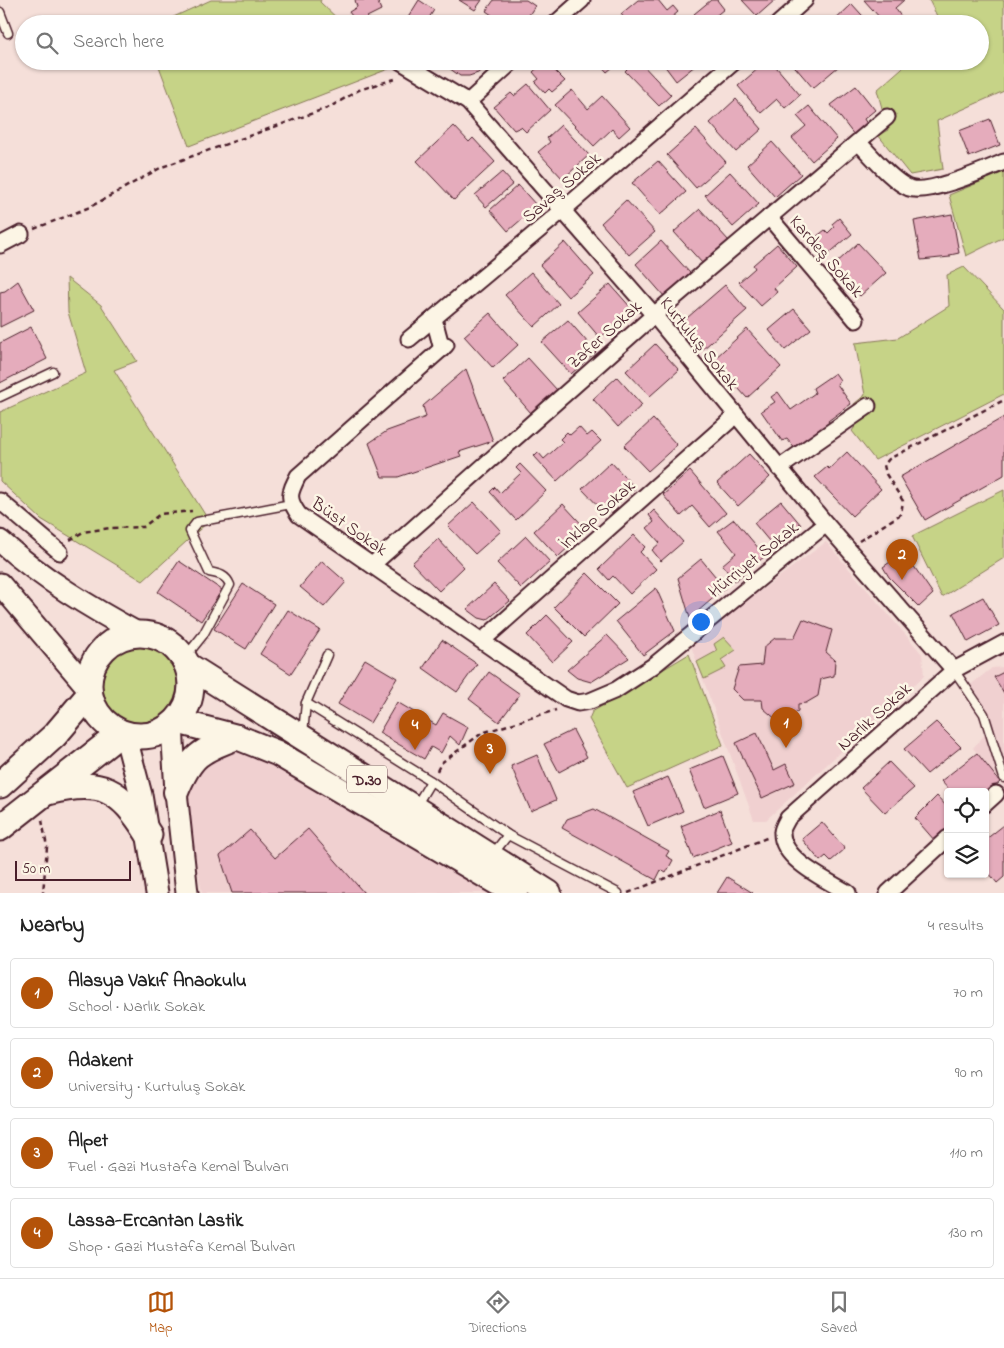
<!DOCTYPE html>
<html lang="en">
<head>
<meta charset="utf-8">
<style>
	:root { --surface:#fff; --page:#f2f2f2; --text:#222; --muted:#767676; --line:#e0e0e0; --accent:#b45309 }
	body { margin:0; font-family:"Indie Flower",sans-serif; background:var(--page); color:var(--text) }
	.controls { position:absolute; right:15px; bottom:15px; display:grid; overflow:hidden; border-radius:5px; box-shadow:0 1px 4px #0004 }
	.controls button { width:45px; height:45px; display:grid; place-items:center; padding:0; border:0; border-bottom:1px solid var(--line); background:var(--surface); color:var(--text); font:25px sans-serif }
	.scale { position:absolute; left:15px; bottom:12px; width:116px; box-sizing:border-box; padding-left:5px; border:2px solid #4a1f2b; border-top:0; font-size:14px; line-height:18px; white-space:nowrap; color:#4a1f2b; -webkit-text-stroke:4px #fcf5e5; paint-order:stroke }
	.you { position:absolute; left:700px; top:621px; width:18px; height:18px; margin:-12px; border:4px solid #fff; border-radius:50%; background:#1a73e8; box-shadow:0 0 0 8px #1a73e833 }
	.badge { display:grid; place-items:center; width:32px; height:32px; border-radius:50%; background:var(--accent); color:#fff; font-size:16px; font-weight:700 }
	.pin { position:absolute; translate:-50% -41px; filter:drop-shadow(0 1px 2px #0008) }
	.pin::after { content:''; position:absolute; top:26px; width:18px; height:15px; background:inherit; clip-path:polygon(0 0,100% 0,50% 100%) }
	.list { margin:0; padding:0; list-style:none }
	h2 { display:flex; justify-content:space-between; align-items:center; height:65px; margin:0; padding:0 20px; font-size:21px }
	h2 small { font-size:16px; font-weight:400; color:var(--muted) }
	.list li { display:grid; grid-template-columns:32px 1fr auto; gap:15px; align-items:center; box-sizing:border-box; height:70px; margin:0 10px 10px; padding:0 10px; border:1px solid var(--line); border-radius:5px }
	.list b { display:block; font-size:19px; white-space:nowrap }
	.list p { margin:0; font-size:16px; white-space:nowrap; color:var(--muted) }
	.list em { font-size:16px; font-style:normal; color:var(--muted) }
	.icon { flex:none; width:28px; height:28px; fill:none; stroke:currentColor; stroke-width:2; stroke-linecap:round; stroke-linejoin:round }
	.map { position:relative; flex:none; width:1004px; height:893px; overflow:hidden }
	.search { position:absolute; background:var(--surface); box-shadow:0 1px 4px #0004; left:15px; right:15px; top:15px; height:55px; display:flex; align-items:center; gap:12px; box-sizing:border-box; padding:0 18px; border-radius:28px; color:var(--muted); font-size:19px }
	.sheet { height:385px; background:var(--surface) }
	nav { display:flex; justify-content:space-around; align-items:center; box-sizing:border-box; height:70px; border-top:1px solid var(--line); background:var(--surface); font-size:14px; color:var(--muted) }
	nav a { display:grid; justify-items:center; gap:2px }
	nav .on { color:var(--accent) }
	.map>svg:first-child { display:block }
	.built { fill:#f0d0d0 }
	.green { fill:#c6d387; stroke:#887959 }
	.building { fill:#e5acbc; stroke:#4a1f2b }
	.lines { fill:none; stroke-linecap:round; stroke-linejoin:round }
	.service-casing { stroke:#4a1f2b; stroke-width:11 }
	.minor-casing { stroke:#4a1f2b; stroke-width:19 }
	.secondary-casing { stroke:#4a1f2b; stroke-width:25 }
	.primary-casing { stroke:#4a1f2b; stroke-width:28 }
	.trunk-casing { stroke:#4a1f2b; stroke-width:29 }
	.path { stroke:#4a1f2b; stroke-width:2.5; stroke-dasharray:5 4; stroke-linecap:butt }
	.service { stroke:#fcf5e5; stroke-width:8 }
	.minor { stroke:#fcf5e5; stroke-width:15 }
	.secondary { stroke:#fcf5e5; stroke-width:21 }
	.primary { stroke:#fcf5e5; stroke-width:24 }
	.trunk { stroke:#fcf5e5; stroke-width:25 }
	.labels { text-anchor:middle; stroke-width:5; stroke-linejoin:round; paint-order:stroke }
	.shield { fill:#fcf5e5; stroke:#7f5f63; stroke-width:1 }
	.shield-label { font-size:16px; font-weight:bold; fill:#4a1f2b }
	.street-label { font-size:18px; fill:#4a1f2b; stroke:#fcf5e5 }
</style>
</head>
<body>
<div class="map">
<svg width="1004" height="893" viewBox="0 0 1004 893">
	<rect width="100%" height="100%" fill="#f5dfd9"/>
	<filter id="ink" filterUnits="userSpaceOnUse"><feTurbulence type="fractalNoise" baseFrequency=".02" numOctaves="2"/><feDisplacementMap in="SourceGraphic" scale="10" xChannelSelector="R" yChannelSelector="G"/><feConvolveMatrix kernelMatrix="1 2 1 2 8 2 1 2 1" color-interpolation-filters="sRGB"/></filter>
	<g filter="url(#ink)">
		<g class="built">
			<polygon points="826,542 922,654 924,676 766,820 754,820 690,643"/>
			<polygon points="1004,667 1004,787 973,748 988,731 981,715 964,690 992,668"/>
			<polygon points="231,750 246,750 281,763 491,893 202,893 186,809 189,791 195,775 205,762"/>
		</g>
		<g class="green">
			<polygon points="211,0 321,0 320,2 343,24 158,24"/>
			<polygon points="929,0 1004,0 1004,91 937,121 943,169 910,175 878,135 888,130 877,90 910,61 980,61 980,24 941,24"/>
			<polygon points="157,61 384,61 391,68 189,146"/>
			<polygon points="1004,172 1004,237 966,256 949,195"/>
			<polygon points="964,267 1004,309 1004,394 875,460 852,431 859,421 854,404 865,395 855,343 898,338 949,306 947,275"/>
			<polygon points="67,278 101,305 137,361 114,370 209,521 143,581 41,519 0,481 0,412 86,373 68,312"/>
			<polygon points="1004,490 1004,558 942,597 912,536"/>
			<polygon points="724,637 736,650 721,660 726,668 704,679 697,662 717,651 714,644"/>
			<circle cx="137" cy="684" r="40"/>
			<polygon points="689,654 723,745 627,788 589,719 592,712"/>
		</g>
		<g class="building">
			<polygon points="355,0 377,0 381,10 367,17 371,23 358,24 349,12 357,7"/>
			<polygon points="419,0 434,10 425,24 404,24"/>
			<polygon points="459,0 482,0 475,10"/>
			<polygon points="494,0 526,0 535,6 523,24 500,24 502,22 486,11"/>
			<polygon points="638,0 658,0 667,11 673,6 678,12 664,24 629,24 621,14"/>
			<polygon points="711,0 717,0 724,9 706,24 701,24 694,14"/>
			<polygon points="742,0 775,0 757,16"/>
			<polygon points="864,0 904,0 895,8 902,18 895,24 876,24 881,19"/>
			<polygon points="852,4 870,24 831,24"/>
			<polygon points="443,61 492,61 478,73 469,76 460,76 442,63"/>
			<polygon points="545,61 565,81 552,92 549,89 545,93 535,82 539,79 533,72"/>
			<polygon points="597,61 618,61 619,62 607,72"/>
			<polygon points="635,61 639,61 671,95 659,106 625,71"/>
			<polygon points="661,61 701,61 676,81"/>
			<polygon points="767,61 771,61 800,95 785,108 777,99 761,113 738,86"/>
			<polygon points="790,61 835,61 839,66 813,88"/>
			<polygon points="528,84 550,110 526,132 521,127 514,130 494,107 511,93 514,96"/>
			<polygon points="856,86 875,110 864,119 867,124 854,135 831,105"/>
			<polygon points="572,90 588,109 602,96 630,127 619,137 612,129 594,146 555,105"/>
			<polygon points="736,99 762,129 736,152 710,123"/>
			<polygon points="809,106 837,139 812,161 792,138 806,126 797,116"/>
			<polygon points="990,119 1000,145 969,157 959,131"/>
			<polygon points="561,125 589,155 563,179 538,152 550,142 547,138"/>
			<polygon points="454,126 469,142 473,138 495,162 454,200 417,161"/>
			<polygon points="696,129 726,162 696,188 667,155"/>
			<polygon points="772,142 801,174 775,197 747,165"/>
			<polygon points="658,161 686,192 660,215 632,183"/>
			<polygon points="502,172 513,184 486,207 475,195"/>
			<polygon points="730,172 759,204 733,227 705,195"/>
			<polygon points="518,185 537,206 508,231 490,210"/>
			<polygon points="626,200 655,232 629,255 601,223"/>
			<polygon points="700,209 729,241 703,264 674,232"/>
			<polygon points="952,214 959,253 950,255 950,257 921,260 914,221"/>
			<polygon points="839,218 852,234 826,256 812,240 825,230 828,233 834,227 832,224"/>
			<polygon points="661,241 690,273 664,296 636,264"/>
			<polygon points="565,242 594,275 568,297 540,265"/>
			<polygon points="858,243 886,273 860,296 833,266"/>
			<polygon points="777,244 797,267 774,288 777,292 761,306 739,282 755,268 753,265"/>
			<polygon points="531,272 559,304 534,327 505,295"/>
			<polygon points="18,281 34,310 0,327 0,292 5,291"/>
			<polygon points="610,284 632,309 600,338 578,312"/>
			<polygon points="725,285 747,310 702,350 680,324"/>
			<polygon points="794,309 811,329 785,350 769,330"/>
			<polygon points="490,313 518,345 493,368 464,336"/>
			<polygon points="568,320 596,352 571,374 542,342"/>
			<polygon points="31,327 47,359 0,383 0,343"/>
			<polygon points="747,329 781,367 747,398 713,360"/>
			<polygon points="655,344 679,370 650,396 626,371"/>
			<polygon points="528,358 557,390 531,413 503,381"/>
			<polygon points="466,369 493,441 459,452 461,456 398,477 382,477 369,443 387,431 426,417 423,406"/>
			<polygon points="835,373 840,380 837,384 851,404 828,421 831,425 796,450 787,439 782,441 761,411 775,402 771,397 778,392 791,410 815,393 813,388"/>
			<polygon points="617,377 642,405 618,427 593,399"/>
			<polygon points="1004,417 1004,475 925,520 900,477"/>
			<polygon points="653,419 677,445 648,471 624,446"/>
			<polygon points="579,427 587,436 592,432 601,441 557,481 534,456 538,452 544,459 563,442 560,439 567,432 570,435"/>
			<polygon points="847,452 881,489 852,516 815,477 827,467 829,469"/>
			<polygon points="749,454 770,477 738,506 717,483"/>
			<polygon points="611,462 635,488 606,514 582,489"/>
			<polygon points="520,464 546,491 516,520 490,492 495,487 500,493 521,473 516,468"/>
			<polygon points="690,471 726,513 710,527 692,506 681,516 663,495"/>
			<polygon points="781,501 801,525 774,547 754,523"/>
			<polygon points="474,502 501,531 475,554 448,526"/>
			<polygon points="563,504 587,530 558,557 534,531"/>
			<polygon points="654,510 683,542 661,561 652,550 660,543 647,528 654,522 649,515"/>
			<polygon points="734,519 765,556 735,581 722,565 736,553 718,531"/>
			<polygon points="634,535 645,547 640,552 656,569 630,594 613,576 609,580 599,569"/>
			<polygon points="526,536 550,562 521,588 497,563"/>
			<polygon points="438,539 464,567 439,591 412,563"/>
			<polygon points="904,552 933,594 919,607 889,577 883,567"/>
			<polygon points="701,559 725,588 690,618 678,578"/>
			<polygon points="179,561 222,590 201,621 158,592"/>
			<polygon points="322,561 346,582 324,607 300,587"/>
			<polygon points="587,573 618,604 584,637 554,607"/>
			<polygon points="243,584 274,604 246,649 214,629"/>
			<polygon points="494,584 510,601 487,620 479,618 467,609"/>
			<polygon points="656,588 675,631 643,655 616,621"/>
			<polygon points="983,597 999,625 968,642 953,613"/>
			<polygon points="288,610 320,630 291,674 260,654"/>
			<polygon points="547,615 573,642 552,662 527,635"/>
			<polygon points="803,619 832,630 826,652 835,660 834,676 821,679 818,696 806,703 798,704 798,711 778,721 763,708 762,700 743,700 732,689 739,667 762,665 764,647 775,638 794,638"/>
			<polygon points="607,635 629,658 591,682 577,678 567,670"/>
			<polygon points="442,640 477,664 457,692 423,668"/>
			<polygon points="365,659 397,678 370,723 338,704"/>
			<polygon points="489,672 520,694 499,722 469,699"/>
			<polygon points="1004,672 1004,693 994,677"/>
			<polygon points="397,702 436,725 443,713 468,727 460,745 450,736 441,753 431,747 424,759 379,733"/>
			<polygon points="936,722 961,747 927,774 904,749"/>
			<polygon points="573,730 587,757 559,772 544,744"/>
			<polygon points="757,733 774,770 786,764 795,783 762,798 736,743"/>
			<polygon points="977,753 1000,782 985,795 985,792 951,792 941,781"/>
			<polygon points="537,755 556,800 531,811 511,766"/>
			<polygon points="723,756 738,793 704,807 689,770"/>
			<polygon points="889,762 914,788 885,813 861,788"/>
			<polygon points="668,777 683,811 648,826 633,792"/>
			<polygon points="937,796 948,808 948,828 935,841 915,818"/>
			<polygon points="594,809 669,851 666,856 673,860 666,873 661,870 656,880 562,828 567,819"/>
			<polygon points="720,810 732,842 693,858 681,826"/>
			<polygon points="822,822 845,849 831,861 826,856 820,861 802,839"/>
			<polygon points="1004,825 1004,877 997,883 985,868 985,840"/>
			<polygon points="308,829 364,893 232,893 220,856 250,830 275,858"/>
			<polygon points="727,877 753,893 717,893"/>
		</g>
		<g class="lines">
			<defs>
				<g id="service">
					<polyline points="0,12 8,33"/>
					<polyline points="0,397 53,372"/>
					<path d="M183,660L203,635L230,585C226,575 219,574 209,572L190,531L197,522L291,504"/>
					<polyline points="954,670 984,714 1004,778"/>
					<polyline points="306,703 431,781"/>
					<polyline points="303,733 306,703 327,655"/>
					<polyline points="416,806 431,781 508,835 618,893"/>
					<polyline points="492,855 508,835"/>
				</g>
				<g id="minor">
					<polyline points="555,24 582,0"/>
					<polyline points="778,24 805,0"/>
					<polyline points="400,61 468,102 654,315 826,524 954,670"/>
					<polyline points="468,102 513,61"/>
					<path d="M858,142C871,155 892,181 909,188C928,195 985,170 1004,162"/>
					<polyline points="769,217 856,320"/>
					<polyline points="0,245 21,234"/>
					<polyline points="434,319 442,349"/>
					<polyline points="409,339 563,210 735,61"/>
					<path d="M446,345L298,476C289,494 287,498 299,515L566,699L578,703L590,701L616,690L653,666L826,524"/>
					<polyline points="779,468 868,406"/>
					<polyline points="0,501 60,552"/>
					<polyline points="372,565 654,315 887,117"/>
					<polyline points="483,640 735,416"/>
					<polyline points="985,804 996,794"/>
					<path d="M848,893C827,880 781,860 782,832C782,828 786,822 788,818L954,670L1004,643"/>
					<polyline points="888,893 948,838"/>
				</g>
				<g id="secondary">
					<path d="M0,541C43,579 89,607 139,634"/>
					<polyline points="0,584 89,689"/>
					<polyline points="172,725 176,792 187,893"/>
					<polyline points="125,734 141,795 157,893"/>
				</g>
				<g id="primary">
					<polyline points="186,664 549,893"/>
					<polyline points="176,721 237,737 277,753 515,893"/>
					<path d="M176,792C191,755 200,751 237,737"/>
				</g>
				<g id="trunk">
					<circle cx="140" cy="685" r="51"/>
					<polyline points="0,785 55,735 89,695"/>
					<path d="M48,792C102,778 120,789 149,835"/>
					<polyline points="0,828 121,733"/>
				</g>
			</defs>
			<use href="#service" class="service-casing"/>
			<use href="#minor" class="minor-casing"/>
			<use href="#secondary" class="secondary-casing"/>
			<use href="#primary" class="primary-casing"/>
			<use href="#trunk" class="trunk-casing"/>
			<g class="path">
				<polyline points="34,229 90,207 162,167 330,107 359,90 398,78"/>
				<polyline points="70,540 83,532 110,528 143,527 160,514 192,511"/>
				<polyline points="859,541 901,514 903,501 886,474 884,465 889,459 1004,400"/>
				<polyline points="437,771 441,763 482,733 556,710"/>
				<polyline points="42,820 47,847 43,893"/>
				<polyline points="628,893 769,837"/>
			</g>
			<use href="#service" class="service"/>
			<use href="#minor" class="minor"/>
			<use href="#secondary" class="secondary"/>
			<use href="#primary" class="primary"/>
			<use href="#trunk" class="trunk"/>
		</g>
	</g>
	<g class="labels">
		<rect class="shield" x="347" y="765.5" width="40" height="27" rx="4"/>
		<g class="shield-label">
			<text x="367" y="785">D.30</text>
		</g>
		<g class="street-label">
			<text transform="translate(561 187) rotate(-41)" y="6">Savaş Sokak</text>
			<text transform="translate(827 256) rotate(49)" y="6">Kardeş Sokak</text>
			<text transform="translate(604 334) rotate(-42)" y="6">Zafer Sokak</text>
			<text transform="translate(700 343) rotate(51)" y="6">Kurtuluş Sokak</text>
			<text transform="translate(597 514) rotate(-42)" y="6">İnklap Sokak</text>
			<text transform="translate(350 526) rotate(35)" y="6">Büst Sokak</text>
			<text transform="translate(753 559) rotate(-39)" y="6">Hürriyet Sokak</text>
			<text transform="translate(874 716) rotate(-42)" y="6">Narlık Sokak</text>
		</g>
	</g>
</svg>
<div class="controls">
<button><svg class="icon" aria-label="locate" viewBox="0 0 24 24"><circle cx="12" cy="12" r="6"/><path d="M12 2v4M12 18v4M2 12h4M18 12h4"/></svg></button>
<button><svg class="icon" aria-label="layers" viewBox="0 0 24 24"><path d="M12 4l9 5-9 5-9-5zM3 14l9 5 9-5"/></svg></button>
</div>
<div class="scale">50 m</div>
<div class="you"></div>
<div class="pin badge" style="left:786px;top:748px">1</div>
<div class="pin badge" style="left:902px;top:580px">2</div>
<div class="pin badge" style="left:490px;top:774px">3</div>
<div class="pin badge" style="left:415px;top:750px">4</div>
<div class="search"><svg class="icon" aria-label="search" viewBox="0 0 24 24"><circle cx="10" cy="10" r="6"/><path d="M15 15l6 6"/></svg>Search here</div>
</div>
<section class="sheet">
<h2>Nearby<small>4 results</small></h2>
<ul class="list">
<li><span class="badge">1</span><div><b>Alasya Vakıf Anaokulu</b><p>School · Narlık Sokak</p></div><em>70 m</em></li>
<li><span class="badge">2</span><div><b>Adakent</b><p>University · Kurtuluş Sokak</p></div><em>90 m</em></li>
<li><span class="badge">3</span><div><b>Alpet</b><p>Fuel · Gazi Mustafa Kemal Bulvarı</p></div><em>110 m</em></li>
<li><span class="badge">4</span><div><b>Lassa-Ercantan Lastik</b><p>Shop · Gazi Mustafa Kemal Bulvarı</p></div><em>130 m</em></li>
</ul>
</section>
<nav>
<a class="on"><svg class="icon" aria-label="map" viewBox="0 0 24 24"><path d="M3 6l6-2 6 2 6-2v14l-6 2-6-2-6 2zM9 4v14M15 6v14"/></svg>Map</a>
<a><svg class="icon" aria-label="directions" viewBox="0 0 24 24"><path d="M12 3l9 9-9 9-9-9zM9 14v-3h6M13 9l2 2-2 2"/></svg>Directions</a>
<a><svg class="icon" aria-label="saved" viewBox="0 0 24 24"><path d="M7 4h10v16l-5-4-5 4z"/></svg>Saved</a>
</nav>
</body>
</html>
